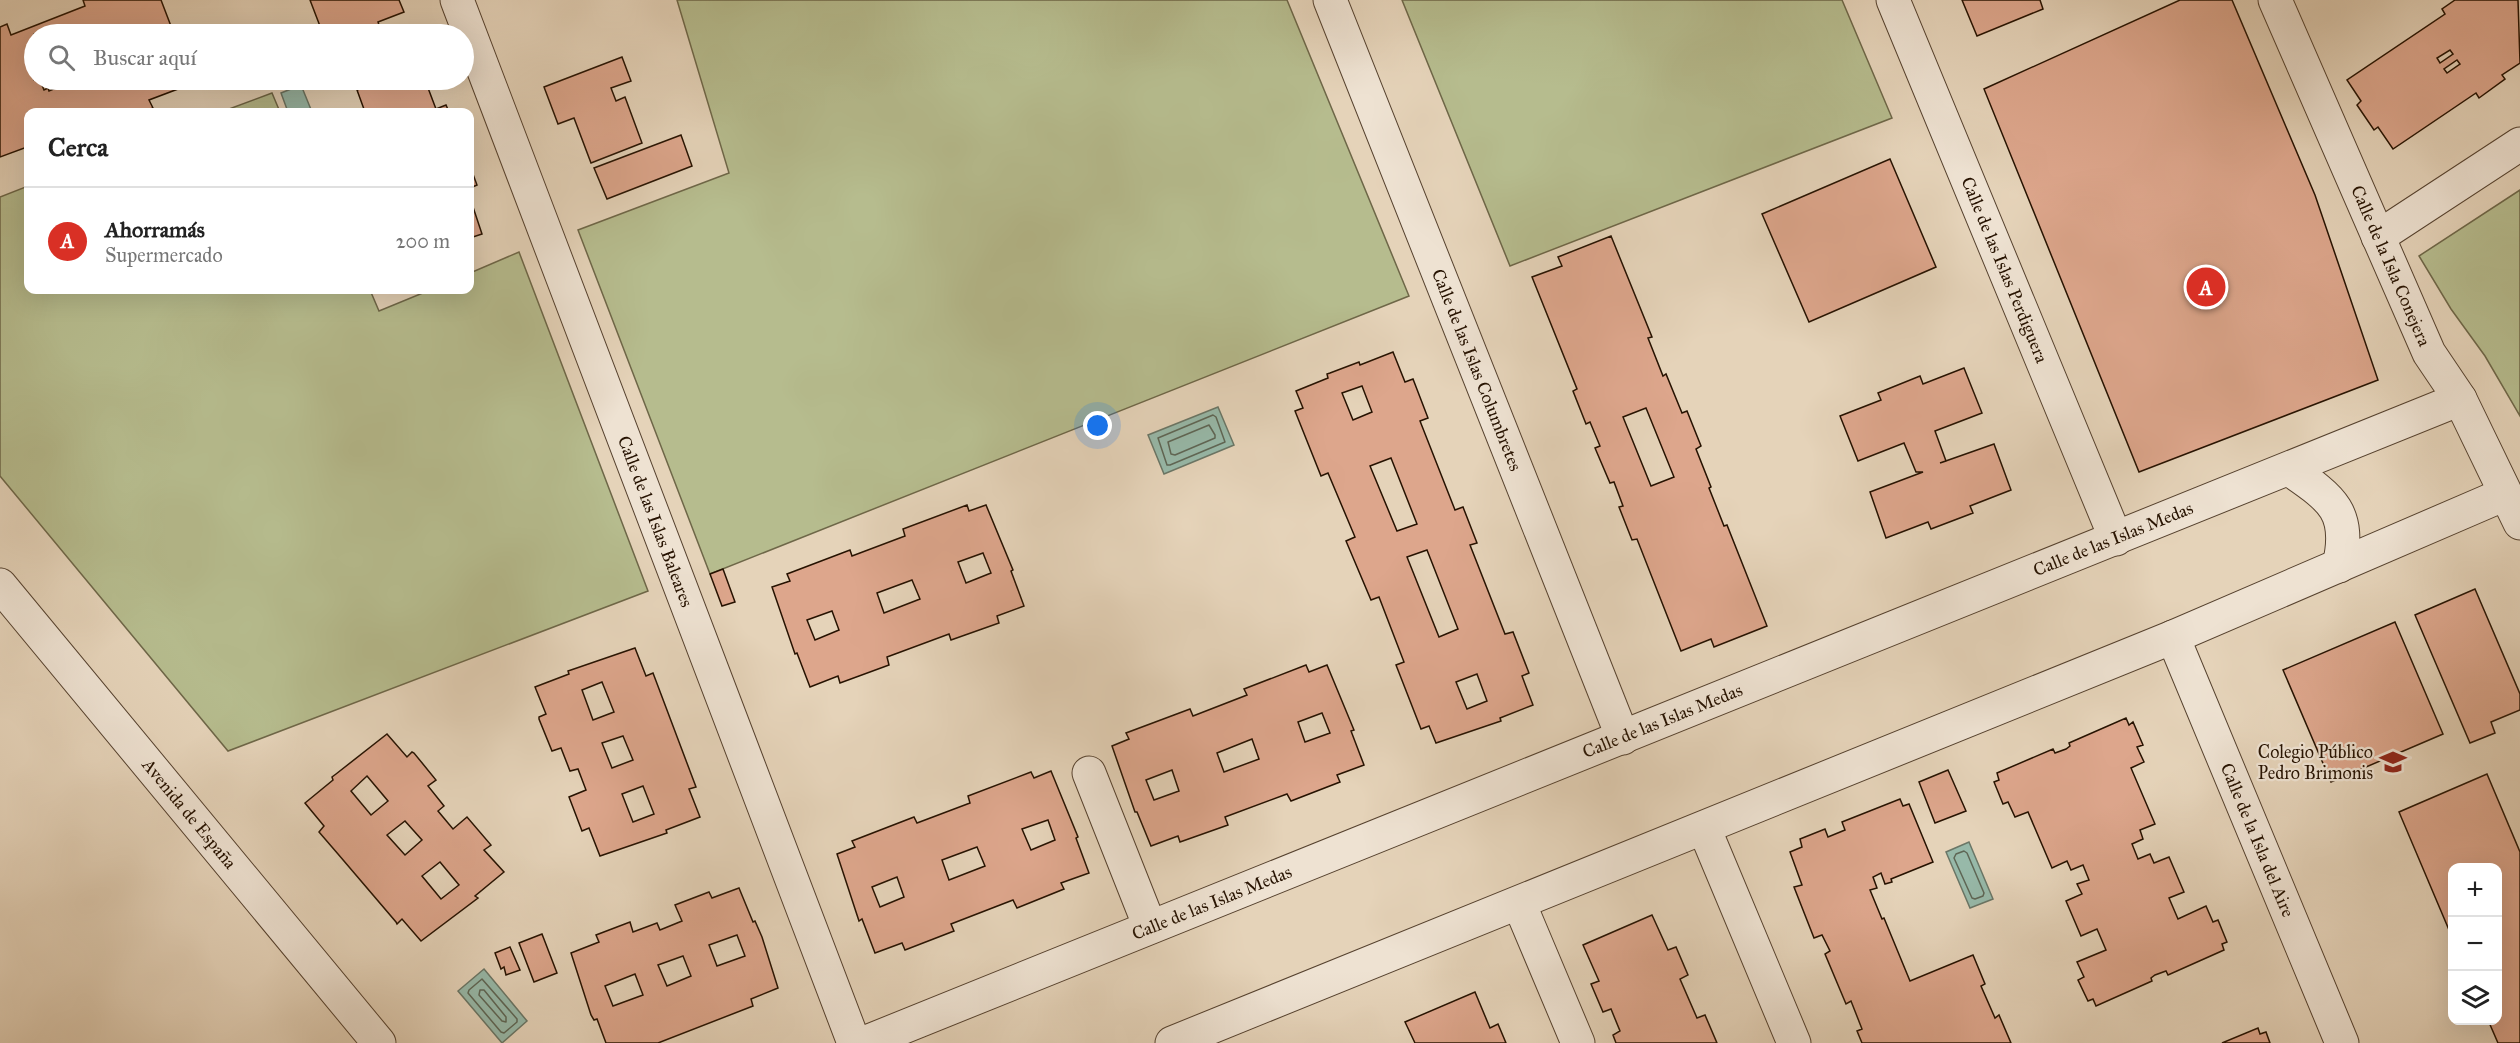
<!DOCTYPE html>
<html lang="es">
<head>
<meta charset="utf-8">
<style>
	:root { --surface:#fff; --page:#f6f6f6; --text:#222; --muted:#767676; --line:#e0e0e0; --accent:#d93025 }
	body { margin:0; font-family:"IM FELL Great Primer",serif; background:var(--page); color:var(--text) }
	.controls { position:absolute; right:18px; bottom:18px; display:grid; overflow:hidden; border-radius:12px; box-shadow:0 6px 24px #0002 }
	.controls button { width:54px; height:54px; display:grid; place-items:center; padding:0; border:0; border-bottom:2px solid var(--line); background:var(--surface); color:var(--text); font:30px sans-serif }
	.you { position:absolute; left:1098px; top:426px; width:21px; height:21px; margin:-15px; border:4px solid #fff; border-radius:50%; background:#1a73e8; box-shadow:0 0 0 9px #1a73e833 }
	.badge { display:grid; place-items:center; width:39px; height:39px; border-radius:50%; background:var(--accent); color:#fff; font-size:20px; font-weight:700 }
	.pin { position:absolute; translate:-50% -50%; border:3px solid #fff; box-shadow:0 2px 6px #0006 }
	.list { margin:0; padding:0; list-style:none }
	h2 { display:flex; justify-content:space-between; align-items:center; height:78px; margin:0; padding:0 24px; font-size:26px }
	h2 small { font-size:20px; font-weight:400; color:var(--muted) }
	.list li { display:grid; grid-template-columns:39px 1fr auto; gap:18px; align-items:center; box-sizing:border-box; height:108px; padding:0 24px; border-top:2px solid var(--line) }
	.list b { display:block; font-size:22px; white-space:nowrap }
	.list p { margin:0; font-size:20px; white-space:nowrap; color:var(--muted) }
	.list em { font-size:20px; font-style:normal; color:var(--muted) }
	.icon { flex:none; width:33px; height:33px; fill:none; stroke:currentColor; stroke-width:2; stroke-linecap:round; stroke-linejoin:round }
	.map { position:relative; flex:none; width:2520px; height:1043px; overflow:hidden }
	.search { position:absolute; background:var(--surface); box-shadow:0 6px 24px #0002; left:24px; top:24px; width:450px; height:66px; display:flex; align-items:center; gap:15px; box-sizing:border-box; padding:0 21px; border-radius:33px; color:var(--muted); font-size:22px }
	.panel { position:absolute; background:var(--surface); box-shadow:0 6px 24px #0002; left:24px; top:108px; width:450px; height:186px; border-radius:12px }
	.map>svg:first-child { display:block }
	.green { fill:#b6bc8e; stroke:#6e6748; stroke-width:1.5 }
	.water { fill:#97b9a9; stroke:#6a7666; stroke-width:1.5 }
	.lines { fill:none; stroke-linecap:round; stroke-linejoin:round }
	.shore { stroke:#5e6655; stroke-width:1.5 }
	.building { fill:#dda68c; stroke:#261201; stroke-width:1.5; fill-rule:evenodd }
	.minor-casing { stroke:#56422f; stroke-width:35 }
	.minor { stroke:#eee2d2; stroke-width:33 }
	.labels { text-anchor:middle; stroke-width:4.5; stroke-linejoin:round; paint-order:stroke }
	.street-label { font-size:18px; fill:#261201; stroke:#eee2d2 }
	.poi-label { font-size:18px; fill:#261201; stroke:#eee2d2; text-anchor:end }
</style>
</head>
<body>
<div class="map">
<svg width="2520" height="1043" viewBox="0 0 2520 1043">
	<rect width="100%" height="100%" fill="#e5d3b9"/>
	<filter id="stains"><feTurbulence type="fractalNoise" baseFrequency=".00333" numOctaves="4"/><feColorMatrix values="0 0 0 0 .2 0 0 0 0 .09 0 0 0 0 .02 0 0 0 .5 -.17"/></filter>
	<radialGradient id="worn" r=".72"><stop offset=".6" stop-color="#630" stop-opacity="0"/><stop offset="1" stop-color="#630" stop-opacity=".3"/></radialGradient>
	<g class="green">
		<polygon points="677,0 1287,0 1409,296 710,574 578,230 729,173"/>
		<polygon points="1402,0 1842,0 1892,118 1510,266"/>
		<polygon points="272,93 280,112 221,112"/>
		<polygon points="28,186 28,290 370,290 379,311 430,290 470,290 470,273 519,252 648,591 228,751 0,476 0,197"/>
		<polygon points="2520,190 2520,416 2485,356 2451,309 2419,256"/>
	</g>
	<g class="water">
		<polygon points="301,85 312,112 288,112 281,93"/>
		<polygon points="1218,407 1234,445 1164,474 1148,435"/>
		<polygon points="1969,842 1993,899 1970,908 1946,852"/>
		<polygon points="484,969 527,1021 502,1043 458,991"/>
	</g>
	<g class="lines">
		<g class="shore">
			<polygon points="1213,415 1216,417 1225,442 1170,465 1167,465 1158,438"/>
			<polygon points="1209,425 1215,435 1215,438 1175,455 1171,454 1168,442"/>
			<polygon points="1964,851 1967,853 1984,893 1983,896 1975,899 1972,898 1954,858 1956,854"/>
			<polygon points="482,979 517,1019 517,1022 504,1033 501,1032 468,993 469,990"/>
			<polygon points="480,990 484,990 506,1017 506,1022 502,1021 479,995"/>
		</g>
	</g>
	<g class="building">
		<polygon points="83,0 161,0 174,34 34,34 34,80 40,80 44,90 48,88 49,91 63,85 64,88 81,80 174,80 178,89 149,100 153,108 141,112 126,112 125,109 117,112 28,112 28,152 27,147 0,157 0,27 7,24 11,35 85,6"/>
		<polygon points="310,0 399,0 404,12 378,22 381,31 372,34 323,34"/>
		<polygon points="1962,0 2040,0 2043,9 1977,36"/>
		<polygon points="2180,0 2232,0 2315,195 2378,380 2139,472 1984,89"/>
		<path d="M2455,0H2518L2520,63L2502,75L2505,79L2479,98L2476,93L2393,149L2378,127L2374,130L2357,105L2361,101L2347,80L2445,14L2442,9ZM2450,50L2453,54L2440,63L2437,58ZM2457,60L2460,64L2447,73L2444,69Z"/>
		<polygon points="622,57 631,81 611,88 616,101 625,97 642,143 591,163 574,118 558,124 544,87"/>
		<polygon points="385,80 425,80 436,109 446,105 449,112 365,112 357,90"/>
		<polygon points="681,135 692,166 607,199 594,168"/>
		<polygon points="1890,159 1936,267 1809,322 1762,214"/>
		<polygon points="470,166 477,185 470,188"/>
		<polygon points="470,198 482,234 470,238"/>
		<path d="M1611,236L1652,337L1648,338L1663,376L1666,374L1682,413L1687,411L1701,446L1696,449L1711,487L1709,488L1724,526L1727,525L1767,626L1714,647L1711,639L1681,651L1637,539L1632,540L1619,507L1623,506L1614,482L1610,483L1595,448L1600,446L1590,422L1586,424L1573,391L1577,389L1532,277L1562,266L1558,257ZM1646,408L1674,477L1651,486L1623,417Z"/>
		<path d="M1393,352L1405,382L1413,379L1428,418L1420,421L1455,510L1463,507L1477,543L1470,545L1505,634L1513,632L1529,673L1522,676L1533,705L1500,718L1501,721L1436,743L1429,726L1421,729L1396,665L1404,662L1379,597L1371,600L1346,541L1355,537L1328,473L1321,476L1295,411L1303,408L1296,391L1328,378L1327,374L1330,373L1359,362L1360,365ZM1362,386L1372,412L1353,420L1342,393ZM1391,458L1417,524L1397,531L1370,466ZM1427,550L1458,629L1439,637L1407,557ZM1477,674L1487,701L1467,709L1456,682Z"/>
		<polygon points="1964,368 1982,413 1935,431 1946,461 1940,463 1994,444 2011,490 1970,506 1973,513 1931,529 1928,522 1886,538 1870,492 1923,472 1916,472 1904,443 1858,461 1840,416 1881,400 1878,393 1920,376 1923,384"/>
		<path d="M967,505L969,511L986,505L1013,570L1011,571L1024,606L997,616L999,623L951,640L949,634L887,657L889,665L840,683L838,676L810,687L797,653L795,654L772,587L790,581L787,574L850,550L852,556L905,536L903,529ZM983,553L991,573L966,583L958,562ZM912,580L920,599L884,613L877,593ZM832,611L839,630L815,640L807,620Z"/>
		<polygon points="723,569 735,602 722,606 710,574"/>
		<polygon points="2475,589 2520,694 2520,710 2491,722 2495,733 2470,743 2415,615"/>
		<polygon points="2395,622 2443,734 2331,782 2283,670"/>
		<path d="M635,648L646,676L653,673L696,787L689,789L700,817L666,830L667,833L600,856L589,828L582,831L569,797L586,790L578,769L570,771L561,748L552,751L539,719V717L546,714L535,687L569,674L568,671ZM602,682L614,712L593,720L582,690ZM623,736L633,760L612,768L602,743ZM643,786L654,814L633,822L622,794Z"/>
		<path d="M1306,665L1309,672L1327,665L1354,730L1351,731L1364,765L1337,775L1340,782L1291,801L1287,794L1225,817L1228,825L1180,842L1178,836L1151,846L1137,812H1135L1112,746L1129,739L1126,733L1190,709L1193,716L1247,695L1244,689ZM1322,713L1330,733L1305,742L1298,722ZM1252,739L1259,759L1224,772L1217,753ZM1172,770L1179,791L1154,800L1146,780Z"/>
		<polygon points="2126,718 2129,725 2133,722 2143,745 2137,747 2144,762 2131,768 2155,824 2140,830 2143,839 2132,844 2138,859 2150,854 2154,863 2169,857 2184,892 2169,898 2178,919 2206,906 2213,922 2218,920 2227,942 2222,944 2224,950 2168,975 2166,971 2155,975 2151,978 2152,981 2096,1006 2093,999 2088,1001 2078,980 2084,977 2077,962 2106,950 2097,929 2081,936 2066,901 2082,894 2077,884 2089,880 2083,865 2071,870 2067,861 2052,868 2028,812 2015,817 2008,802 2003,804 1994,782 1999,780 1997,773 2053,749 2055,753 2066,749 2070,746 2069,743"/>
		<path d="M387,734L407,757L412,752L414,753L436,780L428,786L444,806L438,811L453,829L467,817L491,845L484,850L504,872L475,896L478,898L421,941L402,919L397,924L396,922L338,854L319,832L324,826L305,803L333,780L332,777L336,774ZM367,776L388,801L371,815L351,791ZM405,821L422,840L405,855L387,835ZM440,862L459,885L441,899L422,876Z"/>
		<polygon points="1948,770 1966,811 1935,823 1919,782"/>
		<path d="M1051,771L1078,837L1076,838L1089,873L1061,883L1064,889L1017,908L1013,900L951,924L954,931L905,950L902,943L875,953L862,919L859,921L837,854L855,847L852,841L914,817L917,823L970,803L968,796L1031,772L1034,778ZM1048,820L1055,840L1031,850L1022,829ZM977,847L985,866L949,880L942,860ZM897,877L904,897L880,907L872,887Z"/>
		<polygon points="2487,774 2520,852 2520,1043 2498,1043 2488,1020 2498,1020 2498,868 2452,868 2452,937 2399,812"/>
		<polygon points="1900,799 1903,806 1909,804 1933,862 1891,879 1892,882 1885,884 1881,873 1873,877 1877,888 1870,890 1882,919 1884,918 1910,981 1973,955 1985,984 1981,986 1995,1018 1999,1015 2011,1043 1862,1043 1857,1031 1862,1029 1851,1001 1846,1004 1825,954 1830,951 1822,935 1814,938 1794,887 1802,885 1790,852 1802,847 1800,839 1825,829 1828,837 1845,830 1842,822"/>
		<path d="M739,888L753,922L755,921L762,937L778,988L751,999L753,1006L658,1043H606L597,1019L594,1020L591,1015L571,953L599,942L596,935L630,922L633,932L657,923L660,930L682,921L675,905L709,892L712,898ZM737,935L745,956L717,966L709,945ZM683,956L691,976L667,986L658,965ZM635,974L643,995L613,1006L605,986Z"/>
		<polygon points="1652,915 1668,950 1676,947 1688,975 1680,979 1697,1018 1705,1015 1717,1043 1616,1043 1613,1035 1620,1031 1611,1009 1603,1012 1591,984 1599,981 1583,945"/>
		<polygon points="542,934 557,973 534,982 519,943"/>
		<polygon points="510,947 520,970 506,975 504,967 501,969 495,953"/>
		<polygon points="1475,992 1490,1028 1498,1024 1506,1043 1415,1043 1405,1022"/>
		<polygon points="2258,1028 2260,1034 2266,1032 2270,1043 2222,1043"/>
	</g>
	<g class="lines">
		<defs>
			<g id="minor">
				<path id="s1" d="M457,0L854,1043"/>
				<path id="s2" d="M1330,0L1623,738"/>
				<path id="s3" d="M1893,0L2116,539"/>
				<path id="s4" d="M2275,0L2429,353L2460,399L2520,523"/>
				<polyline points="2378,237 2520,144"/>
				<path d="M2289,469C2331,498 2352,511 2339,566"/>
				<path id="s5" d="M0,585L379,1043"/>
				<path id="s6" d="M2173,637L2342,1043"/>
				<polyline points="1089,773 1150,927"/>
				<polyline points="1704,828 1794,1043"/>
				<polyline points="1519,903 1578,1043"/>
				<path id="s7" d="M864,1043L2460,399"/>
				<polyline points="1172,1043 2173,637 2505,494"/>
			</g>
		</defs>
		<use href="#minor" class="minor-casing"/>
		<use href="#minor" class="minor"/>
	</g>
	<defs>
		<symbol id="school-bare" viewBox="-9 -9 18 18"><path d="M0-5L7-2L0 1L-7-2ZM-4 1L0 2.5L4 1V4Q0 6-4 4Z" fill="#8f2418" stroke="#eee2d2" stroke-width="2.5" paint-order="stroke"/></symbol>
	</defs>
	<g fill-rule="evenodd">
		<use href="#school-bare" x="2374" y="743" width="38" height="38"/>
	</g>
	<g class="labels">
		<g class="street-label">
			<text dy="6" stroke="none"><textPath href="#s4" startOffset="290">Calle de la Isla Conejera</textPath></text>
			<text dy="6" stroke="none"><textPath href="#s3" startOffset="292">Calle de las Islas Perdiguera</textPath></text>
			<text dy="6" stroke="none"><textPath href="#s2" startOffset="398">Calle de las Islas Columbretes</textPath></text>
			<text dy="6" stroke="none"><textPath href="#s1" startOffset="558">Calle de las Islas Baleares</textPath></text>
			<text dy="6" stroke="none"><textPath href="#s7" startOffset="1347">Calle de las Islas Medas</textPath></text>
			<text dy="6" stroke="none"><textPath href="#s7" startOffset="861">Calle de las Islas Medas</textPath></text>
			<text dy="6" stroke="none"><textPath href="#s5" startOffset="297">Avenida de España</textPath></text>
			<text dy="6" stroke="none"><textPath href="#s6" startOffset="220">Calle de la Isla del Aire</textPath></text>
			<text dy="6" stroke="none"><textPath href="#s7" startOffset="375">Calle de las Islas Medas</textPath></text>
		</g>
		<g class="poi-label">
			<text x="2373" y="758">Colegio Público<tspan x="2373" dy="21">Pedro Brimonis</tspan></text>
		</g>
	</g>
	<rect width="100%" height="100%" filter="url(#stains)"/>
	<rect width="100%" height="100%" fill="url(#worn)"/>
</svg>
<div class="controls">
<button>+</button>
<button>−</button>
<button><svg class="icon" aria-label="layers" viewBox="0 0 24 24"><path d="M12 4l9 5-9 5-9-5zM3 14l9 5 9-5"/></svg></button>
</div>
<div class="you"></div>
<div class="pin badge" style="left:2206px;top:287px">A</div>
<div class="search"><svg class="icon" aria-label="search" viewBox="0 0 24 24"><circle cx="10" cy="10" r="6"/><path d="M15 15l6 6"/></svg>Buscar aquí</div>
<section class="panel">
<h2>Cerca<small></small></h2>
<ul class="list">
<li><span class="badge">A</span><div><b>Ahorramás</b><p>Supermercado</p></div><em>200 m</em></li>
</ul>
</section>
</div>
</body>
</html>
